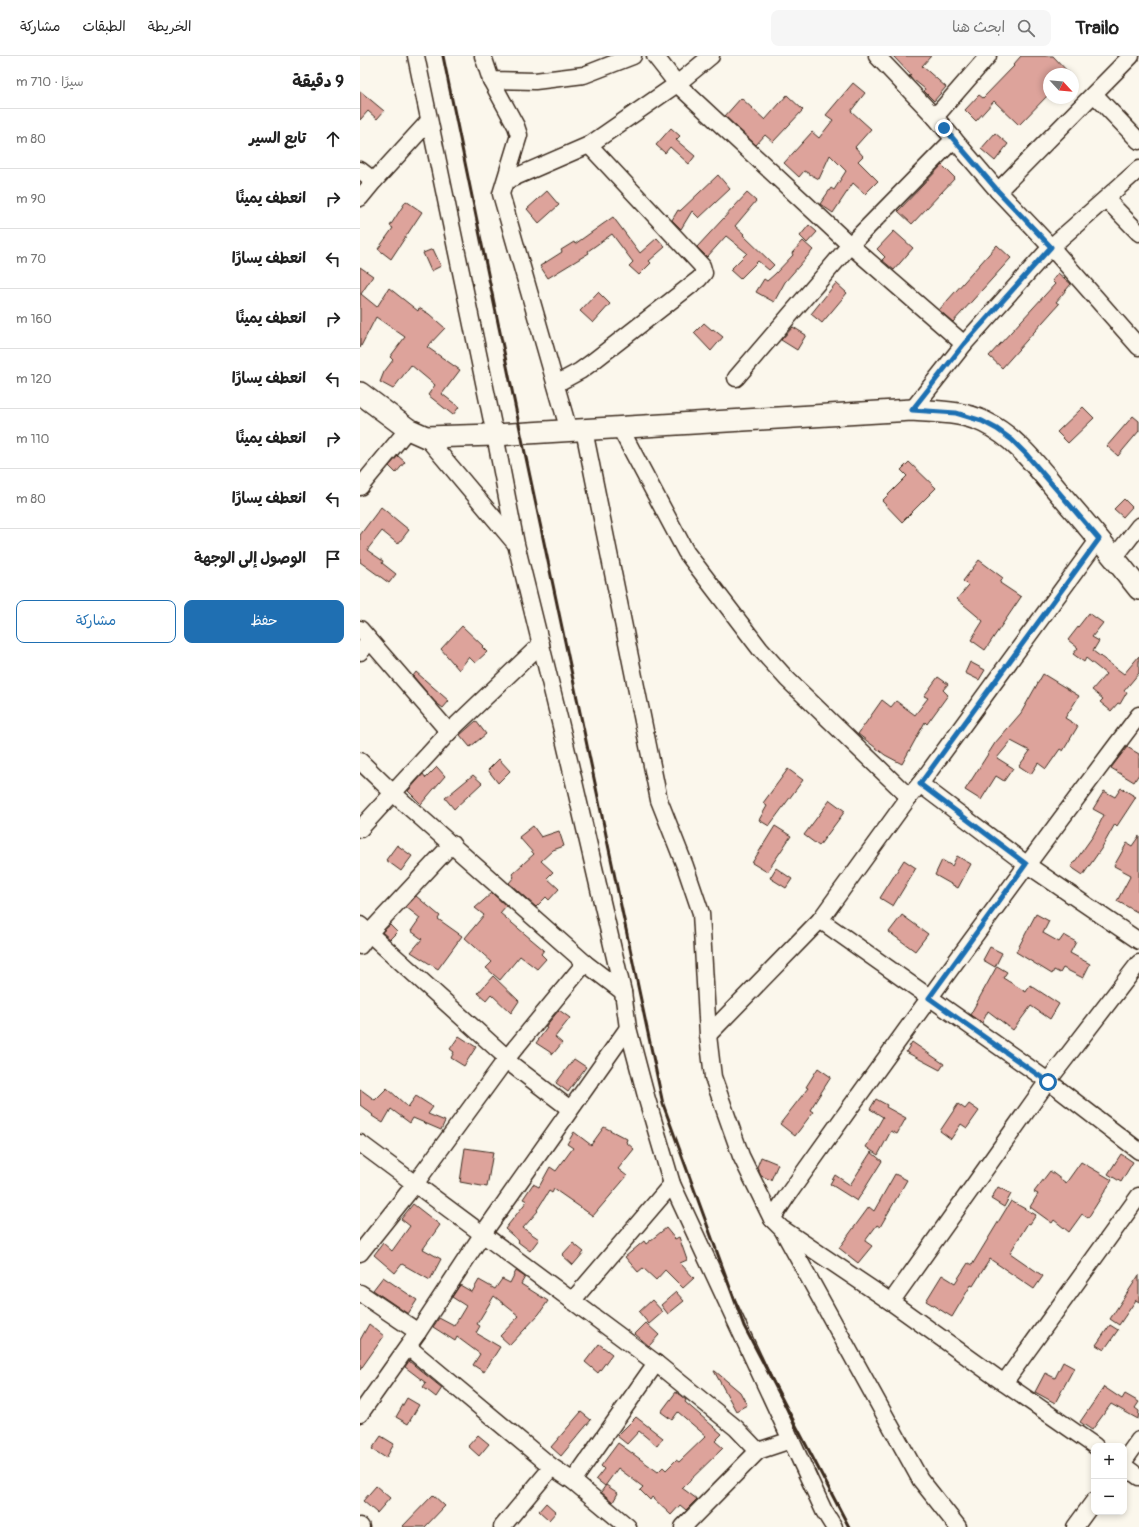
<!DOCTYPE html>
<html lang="ar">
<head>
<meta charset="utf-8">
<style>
	:root { --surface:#fff; --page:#f6f6f6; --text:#222; --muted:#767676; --line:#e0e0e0; --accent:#1f6fb2 }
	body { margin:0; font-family:Pangolin,"Playpen Sans Arabic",sans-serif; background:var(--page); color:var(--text); direction:rtl }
	.controls { position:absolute; right:12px; bottom:12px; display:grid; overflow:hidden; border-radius:8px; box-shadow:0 2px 6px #0003 }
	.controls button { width:36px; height:36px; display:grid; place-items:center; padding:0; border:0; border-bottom:1px solid var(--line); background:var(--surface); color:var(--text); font:20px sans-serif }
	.compass { position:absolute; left:683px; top:12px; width:36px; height:36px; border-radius:50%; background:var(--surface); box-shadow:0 2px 6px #0003; rotate:116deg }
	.stop { position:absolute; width:12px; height:12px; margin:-9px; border:3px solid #1f6fb2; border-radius:50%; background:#fff }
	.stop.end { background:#1f6fb2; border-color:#fff; box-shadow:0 1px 4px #0008 }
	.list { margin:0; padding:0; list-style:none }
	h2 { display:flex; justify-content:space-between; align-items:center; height:52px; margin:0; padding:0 16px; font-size:17px }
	h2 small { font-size:13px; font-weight:400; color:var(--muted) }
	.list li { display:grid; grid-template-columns:26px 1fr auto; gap:12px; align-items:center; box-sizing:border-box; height:60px; padding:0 16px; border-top:1px solid var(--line) }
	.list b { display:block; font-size:15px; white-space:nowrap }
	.list em { font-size:13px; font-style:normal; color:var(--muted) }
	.actions { display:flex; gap:8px; padding:12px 16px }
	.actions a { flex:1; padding:9px 0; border:1px solid var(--accent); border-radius:8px; text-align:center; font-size:14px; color:var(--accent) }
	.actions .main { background:var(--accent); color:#fff }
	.icon { flex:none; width:22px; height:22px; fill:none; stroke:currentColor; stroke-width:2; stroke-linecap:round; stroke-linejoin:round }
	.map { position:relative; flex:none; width:779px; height:1471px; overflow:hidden; direction:ltr }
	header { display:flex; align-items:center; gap:24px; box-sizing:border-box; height:56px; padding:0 20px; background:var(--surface); border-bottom:1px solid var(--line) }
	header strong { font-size:19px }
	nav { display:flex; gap:22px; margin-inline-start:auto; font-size:14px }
	.search { width:280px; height:36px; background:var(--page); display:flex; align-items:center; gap:10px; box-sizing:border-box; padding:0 14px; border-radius:8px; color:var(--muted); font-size:15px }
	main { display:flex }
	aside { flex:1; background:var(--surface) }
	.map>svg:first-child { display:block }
	.building { fill:#dda39b; stroke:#3b2a1e }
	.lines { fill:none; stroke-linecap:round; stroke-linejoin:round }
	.minor-casing { stroke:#3b2a1e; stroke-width:19 }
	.major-casing { stroke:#3b2a1e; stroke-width:24 }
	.minor { stroke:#fbf7ec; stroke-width:16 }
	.major { stroke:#fbf7ec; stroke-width:21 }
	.rail { stroke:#3b2a1e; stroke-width:3 }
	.route { stroke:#1f6fb2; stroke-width:5 }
</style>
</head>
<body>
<header>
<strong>Trailo</strong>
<div class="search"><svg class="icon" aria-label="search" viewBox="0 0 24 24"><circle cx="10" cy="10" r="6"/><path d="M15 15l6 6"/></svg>ابحث هنا</div>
<nav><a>الخريطة</a><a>الطبقات</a><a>مشاركة</a></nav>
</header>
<main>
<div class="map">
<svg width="779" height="1471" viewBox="0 0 779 1471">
	<rect width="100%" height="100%" fill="#fbf7ec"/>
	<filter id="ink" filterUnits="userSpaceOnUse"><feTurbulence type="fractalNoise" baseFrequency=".025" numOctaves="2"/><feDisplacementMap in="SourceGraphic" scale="8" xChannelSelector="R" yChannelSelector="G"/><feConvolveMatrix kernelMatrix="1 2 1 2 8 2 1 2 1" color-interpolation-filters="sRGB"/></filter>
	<g filter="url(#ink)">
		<g class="building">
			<polygon points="533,0 571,0 562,10 586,31 574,45 564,35 565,33 549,20 551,19"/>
			<polygon points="661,0 693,0 710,18 689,18 689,38 659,69 634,45 616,65 605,54 619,39 623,42 654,10 653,9"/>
			<polygon points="493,27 505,37 491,55 511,73 495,91 503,100 498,105 518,125 505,138 493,127 473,157 460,148 471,132 474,134 486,115 470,99 459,123 444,115 439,121 424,107 452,76 459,82 473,64 466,59"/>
			<polygon points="0,35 24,55 17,63 8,55 0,64"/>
			<polygon points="427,39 443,54 413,86 405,79 396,89 365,60 381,42 405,64"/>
			<polygon points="311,72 320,80 316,84 335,100 329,108 310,91 305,97 296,89"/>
			<polygon points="635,77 648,88 635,105 621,93"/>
			<polygon points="582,109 595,122 552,168 538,155"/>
			<polygon points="358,119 370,133 339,162 332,155 321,173 312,164 318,154 320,155"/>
			<polygon points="187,135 199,149 179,167 167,153"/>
			<polygon points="387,137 396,145 375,170 384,178 383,179 414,209 409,214 398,205 380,223 370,214 387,197 366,180 347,201 337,191"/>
			<polygon points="46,145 62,156 31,203 18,193 33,172 30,170"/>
			<polygon points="253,161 280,197 297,182 305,191 289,205 291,207 279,219 269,210 273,206 252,178 228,195 229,197 188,222 180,210 202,196 201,194 214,186 215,188"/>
			<polygon points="449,169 457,176 447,187 440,180"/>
			<polygon points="534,175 553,192 534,214 522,204 525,201 517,193"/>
			<polygon points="443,185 453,194 425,226 414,246 396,236 404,223 407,225 415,218 433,199 432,197"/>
			<polygon points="637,189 651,202 593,266 579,254"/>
			<polygon points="73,193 81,210 71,215 63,197"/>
			<polygon points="0,211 13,220 1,238 17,251 29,232 58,255 59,252 69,258 85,272 67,291 100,314 82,338 99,351 93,359 68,339 75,329 51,309 33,333 20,326 24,316 33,304 30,301 45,281 16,261 0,292"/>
			<polygon points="698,217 711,228 696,246 699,248 642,312 629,300 695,228 692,225"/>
			<polygon points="476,227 487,237 462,267 451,258"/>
			<polygon points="238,236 250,248 233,267 220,255"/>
			<polygon points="344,267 352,274 353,273 363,281 351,295 334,277"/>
			<polygon points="433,271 446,279 437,294 421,284"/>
			<polygon points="723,351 734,362 708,387 697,376"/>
			<polygon points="773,360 779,365 779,375 758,400 747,390"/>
			<polygon points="38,400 45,406 36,417 29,410"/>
			<polygon points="549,406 576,432 542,466 522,445 547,420 541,414"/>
			<polygon points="764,443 772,451 763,461 754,453"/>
			<polygon points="21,451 49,474 38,488 22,475 7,494 23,505 22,507 36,518 29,527 0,506 0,479"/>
			<polygon points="619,504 643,522 640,527 661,541 625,594 611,584 623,565 597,543 608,530 603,525"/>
			<polygon points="729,557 743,567 732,581 739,585 733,595 764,618 779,600 779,617 764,635 767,636 760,648 758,647 751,655 740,646 743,643 732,634 746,618 726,602 724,606 713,598 718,592 708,584"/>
			<polygon points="102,570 123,590 122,591 127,596 115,607 109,601 99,614 81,593"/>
			<polygon points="610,606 625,614 619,624 605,617"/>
			<polygon points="56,616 89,645 83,652 75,646 53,620"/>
			<polygon points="683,618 719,640 705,662 718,670 703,695 700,693 686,713 678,707 671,718 659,710 670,695 651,685 637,702 653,712 644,725 636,720 621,744 605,734 635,687 661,657"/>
			<polygon points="578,621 588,628 583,634 588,639 567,668 565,666 542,708 525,699 498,678 522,644 531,651 536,645 555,659 568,642 564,640"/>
			<polygon points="116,665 126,678 110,691 100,679"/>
			<polygon points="767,691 779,698 779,718 774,726 751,712"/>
			<polygon points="139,703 150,715 138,727 128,714"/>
			<polygon points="77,711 85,720 61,748 48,735 63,718 66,722"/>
			<polygon points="428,713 443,724 409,770 399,764 407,750 403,747"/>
			<polygon points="113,719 122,727 94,753 85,742"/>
			<polygon points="761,732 776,741 757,770 755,768 741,793 723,819 711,811 733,780 744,759 733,753 744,735 755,741"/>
			<polygon points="470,744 485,755 459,790 444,779"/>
			<polygon points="173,770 181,781 199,775 204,790 193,794 181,805 193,816 187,822 199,833 189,844 186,841 176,851 149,827 154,821 152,818 174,798 159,781"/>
			<polygon points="415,770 431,780 407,816 392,807"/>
			<polygon points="779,780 779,857 757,845 771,819 754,810 767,787 772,790"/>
			<polygon points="37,789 52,800 41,815 26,804"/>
			<polygon points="597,800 611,808 598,832 575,819 582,804 592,810"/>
			<polygon points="544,804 556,812 533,850 520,842"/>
			<polygon points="416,812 432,823 426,832 410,822"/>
			<polygon points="132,837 146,850 140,857 184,894 181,898 186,903 177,913 160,900 140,924 126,912 132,906 105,882 124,859 115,852"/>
			<polygon points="56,840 80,860 78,863 102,880 78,913 51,896 62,883 51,875 60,862 46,851"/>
			<polygon points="676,858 689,865 683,877 699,886 704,879 716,886 710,897 730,908 723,922 703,912 700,917 694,914 692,918 656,896"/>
			<polygon points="542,859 568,878 555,895 529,876"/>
			<polygon points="30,869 37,876 30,883 22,876"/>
			<polygon points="630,891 642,897 635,911 623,904"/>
			<polygon points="637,910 647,916 643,922 666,936 670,929 699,948 690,963 671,950 653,974 628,955 622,967 610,959"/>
			<polygon points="133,920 159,945 151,957 131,938 126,944 118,937"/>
			<polygon points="199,954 210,962 195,981 202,987 193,998 176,987 187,972 185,971"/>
			<polygon points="99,980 116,991 104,1010 91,1002 94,996 90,993"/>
			<polygon points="552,986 584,1008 580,1014 546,996"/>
			<polygon points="214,1003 226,1011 208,1036 196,1027"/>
			<polygon points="458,1012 471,1021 450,1054 453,1056 435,1080 420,1068 448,1032 446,1031"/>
			<polygon points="27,1032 48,1051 56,1040 73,1051 68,1058 85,1065 81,1074 53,1062 50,1067 31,1053 23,1067 12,1060 13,1059 0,1049 0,1033 15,1044"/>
			<polygon points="516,1043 527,1049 526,1051 546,1062 537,1078 531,1075 518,1099 506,1091 523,1061 510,1053"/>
			<polygon points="598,1048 605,1053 609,1048 619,1055 607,1072 601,1068 591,1083 580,1075"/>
			<polygon points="244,1071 267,1083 266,1086 274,1093 258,1113 267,1120 233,1160 194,1133 192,1137 189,1135 177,1154 178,1155 163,1172 179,1183 170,1195 158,1186 159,1185 145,1173 167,1145 163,1143 173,1128 179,1131 190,1111 196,1115 213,1092 207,1088 214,1076 231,1089"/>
			<polygon points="105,1092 133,1096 127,1131 100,1126"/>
			<polygon points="511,1096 522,1105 497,1145 470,1128 475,1119 490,1129"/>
			<polygon points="761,1098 773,1106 761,1126 748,1118"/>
			<polygon points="401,1101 418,1108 411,1124 401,1120 397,1111"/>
			<polygon points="721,1106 752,1124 728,1162 722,1158 709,1176 694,1164 692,1167 670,1151 678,1138 674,1136 690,1115 706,1127"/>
			<polygon points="535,1118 547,1124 520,1171 517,1169 505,1185 512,1190 498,1207 479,1192 509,1151 514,1155"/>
			<polygon points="638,1131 651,1138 644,1151 631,1143"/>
			<polygon points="651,1145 676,1159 670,1168 668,1167 650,1197 683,1220 674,1233 630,1203 613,1230 611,1229 592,1261 566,1245 582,1219 595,1227 608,1207 612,1209"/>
			<polygon points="53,1148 80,1169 63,1193 81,1203 70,1224 42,1208 35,1217 14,1199 23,1187 32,1195 50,1170 41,1163"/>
			<polygon points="306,1172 315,1183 319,1181 327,1204 320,1207 334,1222 323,1232 305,1214 296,1224 283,1212 278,1216 265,1201 284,1185 286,1188"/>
			<polygon points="213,1187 224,1196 213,1209 202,1199"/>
			<polygon points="156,1215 165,1221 161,1228 188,1245 179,1258 150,1289 140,1280 159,1260 134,1240 117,1268 120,1270 116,1277 140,1291 124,1316 113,1309 120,1298 97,1281 95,1285 73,1271 79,1262 94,1270 106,1250 92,1241 100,1229 112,1236 119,1224 135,1233 142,1223 150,1227"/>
			<polygon points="779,1219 779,1246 776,1244 759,1269 750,1263"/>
			<polygon points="23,1221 57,1244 48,1258 13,1234"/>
			<polygon points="316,1236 324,1245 308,1258 301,1249"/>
			<polygon points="292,1244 303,1256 289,1268 279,1256"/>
			<polygon points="286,1267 299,1279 289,1290 275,1278"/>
			<polygon points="9,1268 24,1280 0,1314 0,1284"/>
			<polygon points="750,1269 758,1274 744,1294 736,1289"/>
			<polygon points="239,1288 252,1298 238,1317 225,1306"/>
			<polygon points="49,1305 82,1332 76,1341 63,1331 66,1327 45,1311"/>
			<polygon points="703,1306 714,1312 695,1347 675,1336 685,1317 695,1322"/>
			<polygon points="354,1315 355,1315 380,1336 387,1349 376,1355"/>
			<polygon points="744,1331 762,1343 765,1338 779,1346 775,1352 779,1355 778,1363 751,1348 732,1374 720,1366"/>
			<polygon points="316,1336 326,1344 325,1346 362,1378 355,1385 363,1392 322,1432 337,1443 326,1454 320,1449 311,1459 292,1441 290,1444 280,1434 283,1431 258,1412 245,1430 236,1423 244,1413 241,1410 258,1387 298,1416 303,1411 306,1414 316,1404 319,1406 346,1380 318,1356 312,1364 301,1356"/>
			<polygon points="47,1342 59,1349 48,1368 36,1361"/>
			<polygon points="221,1356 231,1364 201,1400 191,1391"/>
			<polygon points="276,1361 303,1382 297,1390 279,1375 267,1388 257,1380"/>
			<polygon points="118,1379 129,1388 119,1400 108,1390"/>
			<polygon points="21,1380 34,1388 26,1402 12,1393"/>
			<polygon points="246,1429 258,1437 253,1446 241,1436"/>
			<polygon points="16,1430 30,1442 17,1457 3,1445"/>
			<polygon points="73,1439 85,1450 65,1471 42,1471"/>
			<polygon points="186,1447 196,1456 189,1464 179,1455"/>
		</g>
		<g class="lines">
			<defs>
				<g id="minor">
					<polyline points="56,0 135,379 156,488 201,670 263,936 268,972 286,1040 312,1128 464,1455 474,1471"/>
					<polyline points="123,0 131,24 175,25 224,19 273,0"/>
					<polyline points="295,0 317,28 490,189 604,288"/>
					<polyline points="517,0 575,61 638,135 691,191 779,291"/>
					<polyline points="131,24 156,70 159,79 141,138 209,375"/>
					<polyline points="734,38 779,85"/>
					<polyline points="575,61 628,0"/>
					<polyline points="0,114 14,125"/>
					<polyline points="146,125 229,89 317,28 351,0"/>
					<polyline points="638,135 771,0"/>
					<polyline points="0,142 14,125 69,65"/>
					<polyline points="746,143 779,177"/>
					<polyline points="376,322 490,189 594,83"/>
					<polyline points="196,328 220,315 231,307 339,223 344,217 342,210 229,89"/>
					<polyline points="552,354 604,288 691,191 779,113"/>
					<polyline points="260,372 326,496 400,593 427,623 549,741"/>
					<polyline points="224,374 299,744 325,810 341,857 348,979 353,1021 381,1100 412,1163 422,1173 560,1423 598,1471"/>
					<polyline points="66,381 155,487"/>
					<polyline points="0,431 48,373"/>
					<polyline points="754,502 779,470"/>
					<polyline points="0,573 89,676"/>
					<polyline points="0,596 10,585"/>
					<polyline points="0,705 33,737 225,907 263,936"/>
					<polyline points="560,728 666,808 779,885"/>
					<polyline points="0,773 89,676 181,588"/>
					<polyline points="460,864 688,1025 779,1095"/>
					<polyline points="0,869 147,1002"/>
					<polyline points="0,890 9,877 92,788"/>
					<polyline points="348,979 460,864 549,741 560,728 739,483"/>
					<polyline points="146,1004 210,1053"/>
					<polyline points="0,1087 296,1307 376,1372 398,1395 323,1471"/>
					<path d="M412,1163L427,1140C542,978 659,818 779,659"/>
					<polyline points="424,1174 531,1246 644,1327 735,1390"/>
					<polyline points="0,1197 55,1128 147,1002 225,907"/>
					<polyline points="0,1237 58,1276"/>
					<polyline points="212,1245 312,1128"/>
					<polyline points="531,1246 688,1025 779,907"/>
					<polyline points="48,1291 192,1411 213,1425 268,1471"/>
					<polyline points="644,1327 779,1140"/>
					<polyline points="0,1358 58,1276 122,1179 268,972"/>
					<polyline points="398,1395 431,1384"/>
					<polyline points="764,1405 779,1384"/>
					<polyline points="764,1410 779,1421"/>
					<polyline points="213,1425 296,1307"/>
					<polyline points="0,1470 1,1471"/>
					<polyline points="142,1471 192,1411"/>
					<polyline points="715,1471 734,1445"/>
				</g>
				<path id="major" d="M0,337L48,373L66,381L135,379L552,354C577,356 601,355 624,366C657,382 678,412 701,439C728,470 754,501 779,533"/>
			</defs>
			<use href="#minor" class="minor-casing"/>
			<use href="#major" class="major-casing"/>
			<use href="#minor" class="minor"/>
			<use href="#major" class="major"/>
			<polyline class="rail" points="83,0 161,378 303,1048 384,1270 489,1471"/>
		</g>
	</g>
	<g class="lines" filter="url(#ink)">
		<polyline class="route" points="584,72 638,135 691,191 604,288 552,354 596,357 622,365 637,373 652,384 666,398 739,483 560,728 666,808 569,942 688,1026"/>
	</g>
</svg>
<div class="controls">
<button>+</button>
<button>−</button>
</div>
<svg class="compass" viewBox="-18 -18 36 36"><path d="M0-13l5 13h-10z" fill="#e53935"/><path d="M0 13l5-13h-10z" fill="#767676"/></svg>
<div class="stop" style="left:688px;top:1026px"></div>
<div class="stop end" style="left:584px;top:72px"></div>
</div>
<aside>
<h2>9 دقيقة<small>سيرًا · 710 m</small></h2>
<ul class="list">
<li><svg class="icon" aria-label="ahead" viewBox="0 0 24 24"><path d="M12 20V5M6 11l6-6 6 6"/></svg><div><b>تابع السير</b></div><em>80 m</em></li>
<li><svg class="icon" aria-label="right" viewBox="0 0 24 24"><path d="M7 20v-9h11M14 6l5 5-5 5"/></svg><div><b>انعطف يمينًا</b></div><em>90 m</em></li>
<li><svg class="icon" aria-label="left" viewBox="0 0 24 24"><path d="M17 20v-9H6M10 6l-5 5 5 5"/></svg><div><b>انعطف يسارًا</b></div><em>70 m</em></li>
<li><svg class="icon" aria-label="right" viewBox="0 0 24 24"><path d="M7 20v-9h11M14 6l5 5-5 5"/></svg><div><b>انعطف يمينًا</b></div><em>160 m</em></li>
<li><svg class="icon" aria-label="left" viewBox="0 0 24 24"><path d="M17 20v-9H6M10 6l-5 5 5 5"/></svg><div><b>انعطف يسارًا</b></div><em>120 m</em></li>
<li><svg class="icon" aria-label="right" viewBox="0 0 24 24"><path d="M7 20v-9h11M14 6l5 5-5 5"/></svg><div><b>انعطف يمينًا</b></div><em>110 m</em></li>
<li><svg class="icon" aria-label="left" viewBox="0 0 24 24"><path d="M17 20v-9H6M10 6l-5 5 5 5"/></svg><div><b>انعطف يسارًا</b></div><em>80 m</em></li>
<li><svg class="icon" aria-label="arrive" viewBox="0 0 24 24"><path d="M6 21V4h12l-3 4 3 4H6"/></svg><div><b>الوصول إلى الوجهة</b></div></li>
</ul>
<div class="actions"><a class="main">حفظ</a><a>مشاركة</a></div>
</aside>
</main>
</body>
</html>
